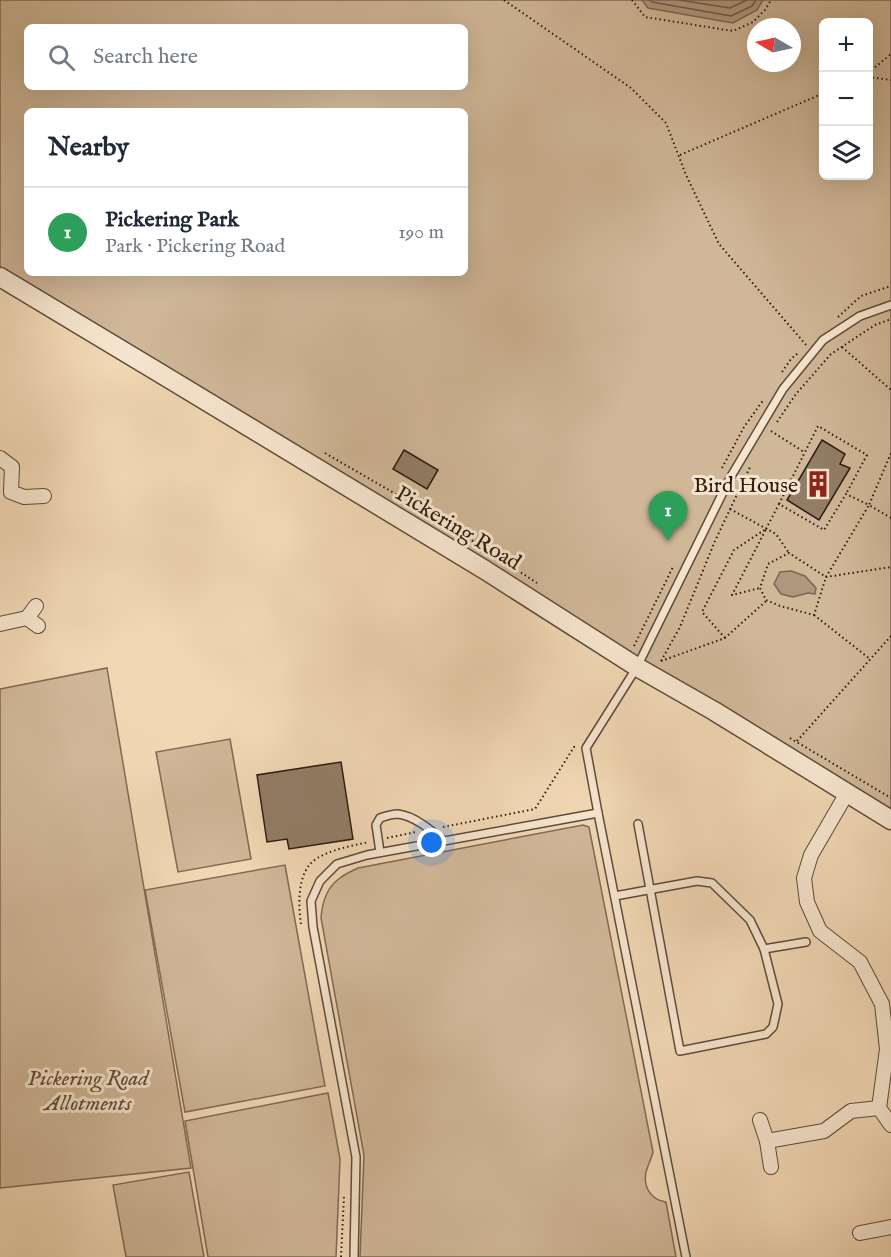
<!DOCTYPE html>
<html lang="en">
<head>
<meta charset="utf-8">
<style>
	:root { --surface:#fff; --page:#f2f2f3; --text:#1f2937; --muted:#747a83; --line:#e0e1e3; --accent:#0b8043 }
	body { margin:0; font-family:"IM FELL English",serif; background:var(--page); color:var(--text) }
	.controls { position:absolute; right:18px; top:18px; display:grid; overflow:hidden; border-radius:9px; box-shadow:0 6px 24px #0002 }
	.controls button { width:54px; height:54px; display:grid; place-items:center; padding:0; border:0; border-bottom:2px solid var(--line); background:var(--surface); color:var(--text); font:30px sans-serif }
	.compass { position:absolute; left:747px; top:18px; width:54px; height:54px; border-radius:50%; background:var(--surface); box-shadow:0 6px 24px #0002; rotate:279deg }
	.you { position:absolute; left:432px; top:843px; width:21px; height:21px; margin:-15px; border:4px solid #fff; border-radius:50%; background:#1a73e8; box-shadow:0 0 0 9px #1a73e833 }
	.badge { display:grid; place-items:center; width:39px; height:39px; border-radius:50%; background:var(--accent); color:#fff; font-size:20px; font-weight:700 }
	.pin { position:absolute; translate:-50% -50px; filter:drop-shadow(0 2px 3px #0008) }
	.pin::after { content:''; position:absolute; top:32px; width:21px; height:18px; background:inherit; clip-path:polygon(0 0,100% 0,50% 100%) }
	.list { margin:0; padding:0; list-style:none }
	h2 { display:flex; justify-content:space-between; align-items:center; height:78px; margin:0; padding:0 24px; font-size:26px }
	h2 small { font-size:20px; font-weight:400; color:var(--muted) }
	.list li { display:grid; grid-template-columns:39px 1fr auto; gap:18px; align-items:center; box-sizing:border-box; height:90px; padding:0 24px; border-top:2px solid var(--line) }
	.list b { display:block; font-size:22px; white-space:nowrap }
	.list p { margin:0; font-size:20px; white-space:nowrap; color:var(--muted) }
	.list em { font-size:20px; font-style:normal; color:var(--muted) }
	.icon { flex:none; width:33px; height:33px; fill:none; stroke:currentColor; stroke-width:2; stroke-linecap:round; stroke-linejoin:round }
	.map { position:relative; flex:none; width:891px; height:1257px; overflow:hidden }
	.search { position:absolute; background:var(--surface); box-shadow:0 6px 24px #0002; left:24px; top:24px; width:444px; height:66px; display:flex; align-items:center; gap:15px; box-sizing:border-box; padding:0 21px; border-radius:9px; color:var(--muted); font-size:22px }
	.panel { position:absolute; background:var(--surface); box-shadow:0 6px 24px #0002; left:24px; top:108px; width:444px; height:168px; border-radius:9px }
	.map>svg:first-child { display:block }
	.green { fill:#d0b798; stroke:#7e6a54; stroke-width:1.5; fill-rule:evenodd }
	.water { fill:#ae977d; stroke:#7a6652; stroke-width:1.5 }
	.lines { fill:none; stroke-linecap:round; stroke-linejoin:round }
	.shore { stroke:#6d5a47; stroke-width:1.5 }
	.building { fill:#927d66; stroke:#2c1c11; stroke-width:1.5 }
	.service-casing { stroke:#5d4b3a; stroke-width:10 }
	.minor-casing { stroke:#5d4b3a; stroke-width:16 }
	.tertiary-casing { stroke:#5d4b3a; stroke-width:21 }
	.path { stroke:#2c1c11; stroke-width:2; stroke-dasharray:1.5 3; stroke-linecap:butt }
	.service { stroke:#f6e5ce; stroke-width:7 }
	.minor { stroke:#f6e5ce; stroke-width:14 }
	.tertiary { stroke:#f6e5ce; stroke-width:18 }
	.labels { text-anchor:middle; stroke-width:6; stroke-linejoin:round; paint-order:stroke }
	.poi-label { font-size:22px; fill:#2c1c11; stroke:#f6e5ce; text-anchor:end }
	.street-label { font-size:22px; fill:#2c1c11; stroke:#f6e5ce }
	.park-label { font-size:22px; font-style:italic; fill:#5d4a3a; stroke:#f6e5ce }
</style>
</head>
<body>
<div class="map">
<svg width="891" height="1257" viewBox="0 0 891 1257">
	<rect width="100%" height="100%" fill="#f1d7b4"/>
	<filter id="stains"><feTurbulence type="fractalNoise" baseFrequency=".00333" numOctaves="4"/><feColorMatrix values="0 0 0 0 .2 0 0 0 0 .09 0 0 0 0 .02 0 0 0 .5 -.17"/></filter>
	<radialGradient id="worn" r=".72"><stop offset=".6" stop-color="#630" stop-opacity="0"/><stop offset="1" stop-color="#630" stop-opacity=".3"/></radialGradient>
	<g class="green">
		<path d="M0,0H891V809L0,273ZM824,22H868V176H824ZM27,27H465V87H27ZM756,27H792V63H756ZM27,111H465V273H27Z"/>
		<polygon points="107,668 191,1168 0,1188 0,689"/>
		<polygon points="230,739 251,859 178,872 156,752"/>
		<path d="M583,825L589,827L653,1152C651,1160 648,1165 646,1172C643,1187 651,1200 666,1202L676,1257H360L364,1155L321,918C322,903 327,887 340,878C345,874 352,871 358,868Z"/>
		<polygon points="285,865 325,1086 185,1112 145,890"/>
		<polygon points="328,1093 340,1159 336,1257 208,1257 185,1121"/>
		<polygon points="189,1172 204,1257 126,1257 113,1185"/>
	</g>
	<g class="water">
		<polygon points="642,0 763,0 757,10 733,23 648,8"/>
		<polygon points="791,571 805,576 816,588 815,594 808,593 793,597 781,594 774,584 780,572"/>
	</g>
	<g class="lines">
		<g class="shore">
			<polyline points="649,0 652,2 731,16 752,6 756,0"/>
			<polyline points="679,0 730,8 747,0"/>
		</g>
	</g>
	<g class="building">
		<polygon points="822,440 845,454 840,464 850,468 819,520 787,500"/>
		<polygon points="404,450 438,470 427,489 393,469"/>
		<polygon points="341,762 353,839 289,849 287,839 267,842 257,775"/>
	</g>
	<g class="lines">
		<defs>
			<g id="service">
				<path d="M380,852L376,825L380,818C386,816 391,814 398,814C415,816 432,831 444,841"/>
				<polyline points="615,896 697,881 712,883 750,920 764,949 778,1004 773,1027 766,1034 680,1051 638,824"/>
				<polyline points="764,949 806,942"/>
				<polyline points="354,1257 356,1157 313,927 311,901 320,881 337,864 367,855 598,813"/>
				<polyline points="686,1257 598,813 586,748 637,667 730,478 783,389 823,340 860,316 891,305"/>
			</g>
			<g id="minor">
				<polyline points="0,458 12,467 11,492 24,497 44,496"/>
				<polyline points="36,606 27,618 38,626"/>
				<polyline points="0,624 27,618"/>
				<polyline points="847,793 811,855 804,878 807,902 820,931 860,962 882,1004 887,1049 879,1108 891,1125"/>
				<polyline points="760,1120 767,1141 771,1167"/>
				<polyline points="767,1141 824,1131 851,1111 879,1108"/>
				<polyline points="860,1233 891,1227"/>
			</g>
			<polyline id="tertiary" points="0,277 168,378 485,570 637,667 714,711 891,820"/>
		</defs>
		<use href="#service" class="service-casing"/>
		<use href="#minor" class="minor-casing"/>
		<use href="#tertiary" class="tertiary-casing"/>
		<g class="path">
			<polyline points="504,0 631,88 666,123 686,175 719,244 807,346"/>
			<polyline points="632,0 645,17 733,31 753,22 765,10 771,0"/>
			<polyline points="868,73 891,54"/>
			<polyline points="868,77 891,80"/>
			<polyline points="680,155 824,93"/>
			<polyline points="838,317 861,296 891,286"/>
			<polyline points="842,347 891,390"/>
			<polyline points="782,372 791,359 798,353"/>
			<polyline points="777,422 796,394 831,354 875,325 891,319"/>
			<polyline points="771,431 804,452"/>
			<polyline points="325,453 442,521 537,583"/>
			<polyline points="722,468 744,427 764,399"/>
			<polyline points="779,504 818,426 867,455 846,494"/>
			<polyline points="730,509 776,534 789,553"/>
			<polyline points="891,518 869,505 826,577 814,615 780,606 766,600 760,588 768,564 789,553 826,577 891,567"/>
			<polyline points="766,529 779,504 824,530 846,494 869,505 891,453"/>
			<polyline points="814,615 870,659"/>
			<polyline points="725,638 702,612 734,550 766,529 732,595 760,588"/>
			<polyline points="634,646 673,567"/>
			<polyline points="661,661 680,627 715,541 751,465"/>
			<polyline points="661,661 725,638 766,601"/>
			<polyline points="790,738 891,798"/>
			<polyline points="797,741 891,636"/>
			<polyline points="443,827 535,809 574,747 577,747"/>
			<polyline points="387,838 416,832"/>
			<path d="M301,924C298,905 297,871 316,859C332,849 351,846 369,842"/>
			<polyline points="341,1257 344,1196"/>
		</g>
		<use href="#service" class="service"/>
		<use href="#minor" class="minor"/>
		<use href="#tertiary" class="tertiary"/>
	</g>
	<defs>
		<symbol id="building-bare" viewBox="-9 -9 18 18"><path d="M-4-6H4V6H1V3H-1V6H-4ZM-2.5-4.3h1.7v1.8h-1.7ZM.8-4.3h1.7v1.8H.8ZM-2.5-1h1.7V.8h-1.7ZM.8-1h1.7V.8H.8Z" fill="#8f2418" stroke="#f6e5ce" stroke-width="2.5" paint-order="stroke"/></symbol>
	</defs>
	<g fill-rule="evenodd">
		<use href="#building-bare" x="799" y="465" width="38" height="38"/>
	</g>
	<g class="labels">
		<g class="poi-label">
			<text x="798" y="492">Bird House</text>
		</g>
		<g class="street-label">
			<text transform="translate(459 527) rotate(31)" y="8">Pickering Road</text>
		</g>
		<g class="park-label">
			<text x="88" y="1085">Pickering Road<tspan x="88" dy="25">Allotments</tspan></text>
		</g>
	</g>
	<rect width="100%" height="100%" filter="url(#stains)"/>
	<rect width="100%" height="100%" fill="url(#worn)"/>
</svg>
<div class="controls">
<button>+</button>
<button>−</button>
<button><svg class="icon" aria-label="layers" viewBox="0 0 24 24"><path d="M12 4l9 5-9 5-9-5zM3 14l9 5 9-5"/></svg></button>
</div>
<svg class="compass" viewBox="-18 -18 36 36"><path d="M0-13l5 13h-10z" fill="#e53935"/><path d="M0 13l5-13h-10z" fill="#747a83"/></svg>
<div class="you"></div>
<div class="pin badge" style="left:668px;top:541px;background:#2e9e5b">1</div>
<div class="search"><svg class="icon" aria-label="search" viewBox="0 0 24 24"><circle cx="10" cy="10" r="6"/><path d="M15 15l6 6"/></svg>Search here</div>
<section class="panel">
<h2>Nearby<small></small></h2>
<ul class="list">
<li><span class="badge" style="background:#2e9e5b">1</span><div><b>Pickering Park</b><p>Park · Pickering Road</p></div><em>190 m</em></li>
</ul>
</section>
</div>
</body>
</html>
